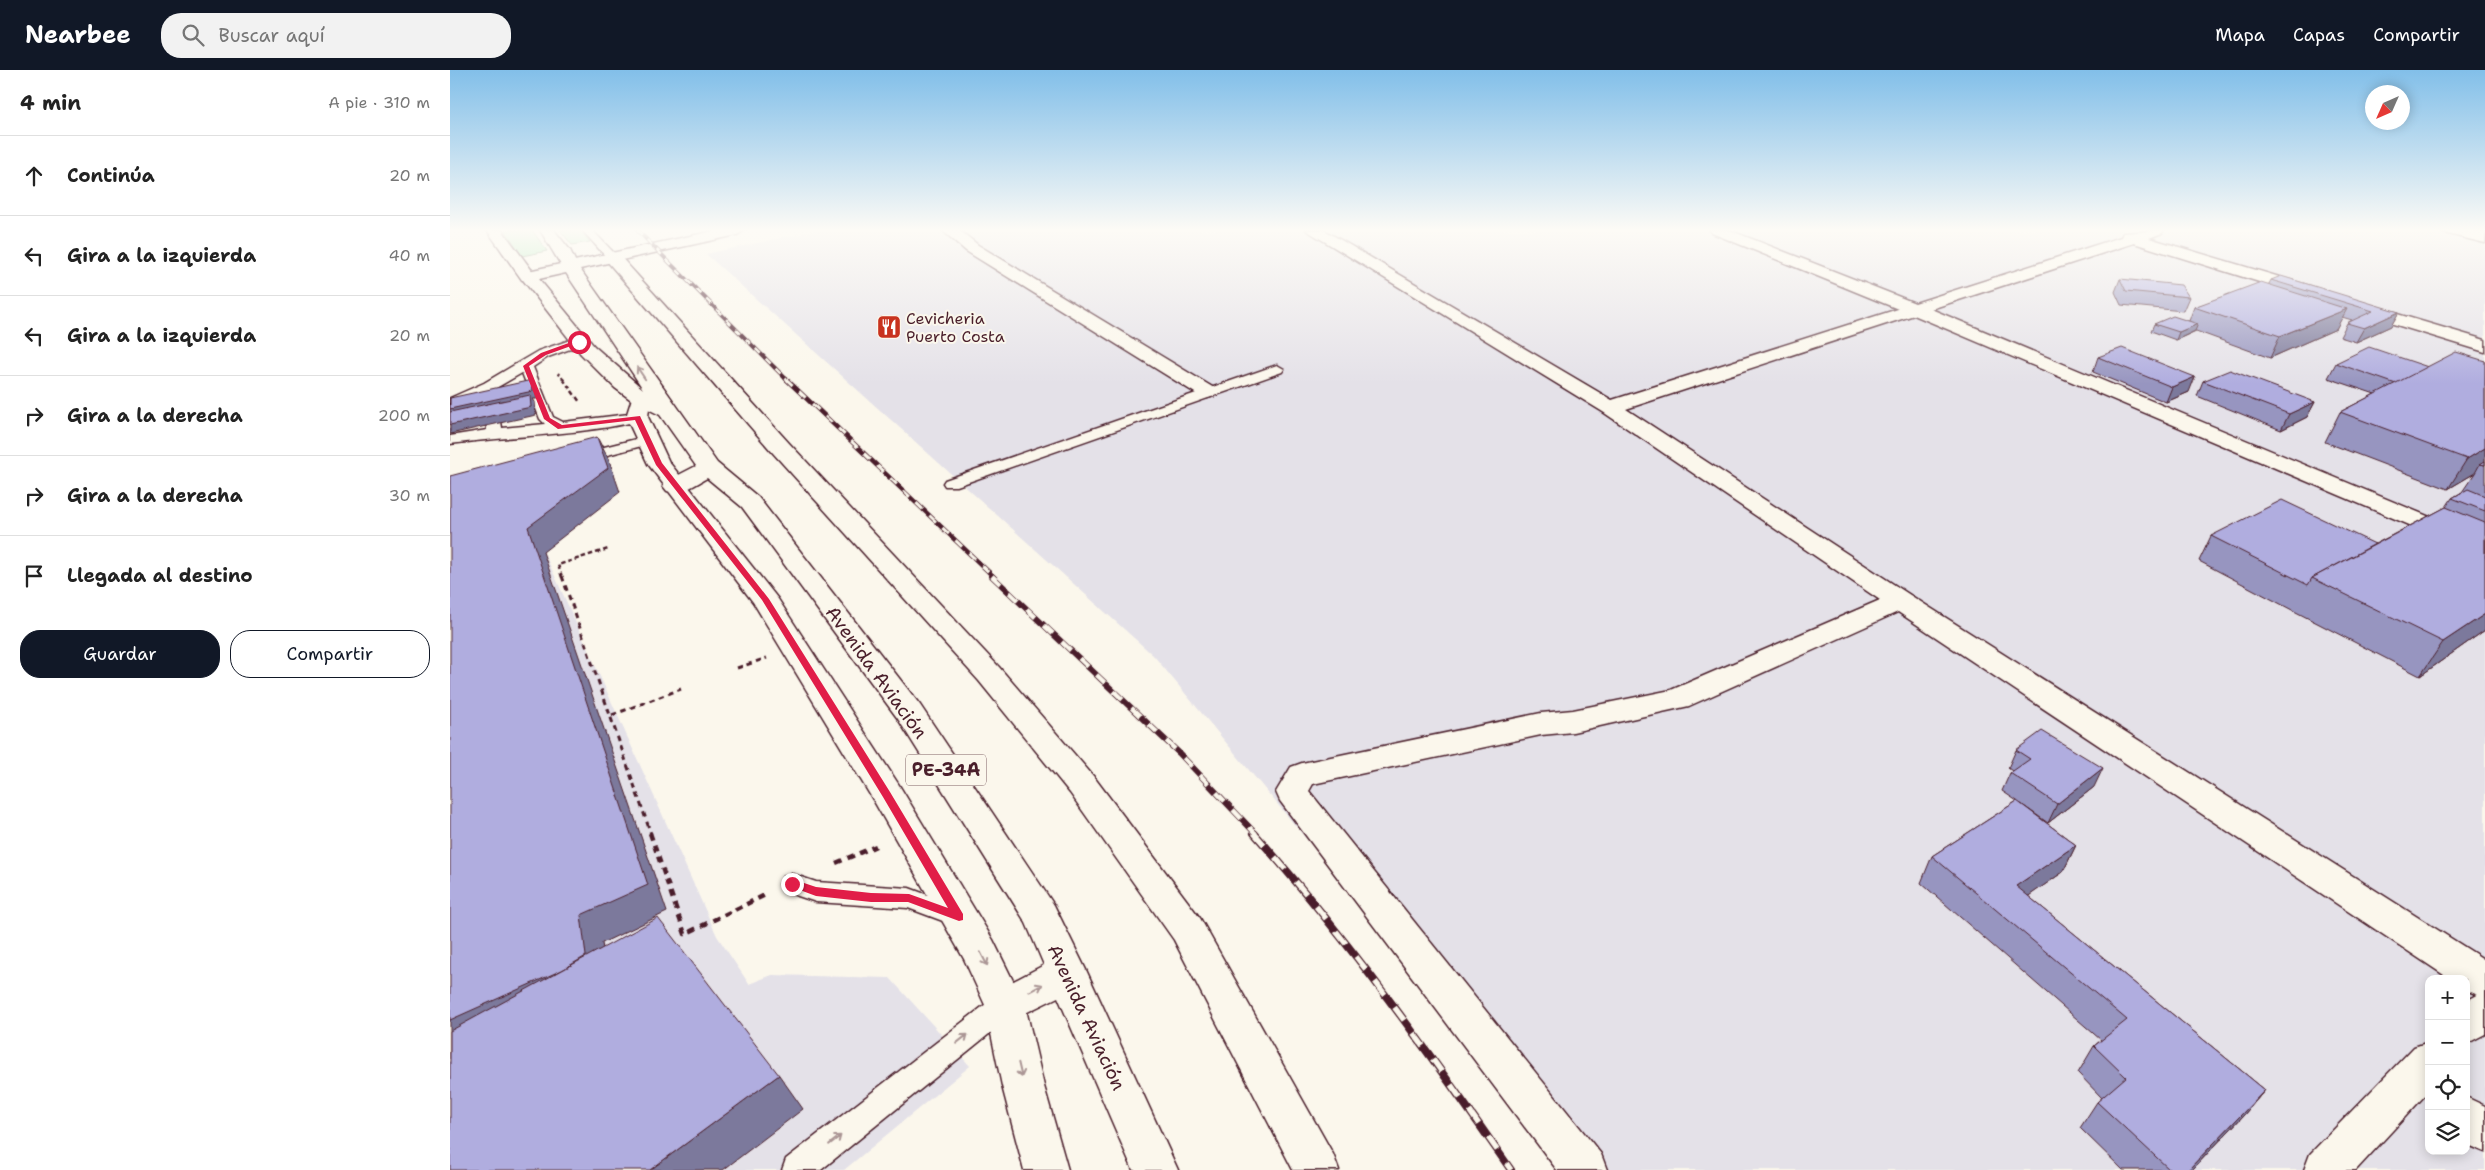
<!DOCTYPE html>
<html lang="es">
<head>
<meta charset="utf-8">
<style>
	:root { --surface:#fff; --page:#f2f2f2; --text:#222; --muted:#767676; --line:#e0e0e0; --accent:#111827 }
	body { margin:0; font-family:"Shantell Sans",sans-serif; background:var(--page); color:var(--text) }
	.controls { position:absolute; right:15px; bottom:15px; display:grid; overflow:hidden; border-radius:10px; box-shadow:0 2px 12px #0003 }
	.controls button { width:45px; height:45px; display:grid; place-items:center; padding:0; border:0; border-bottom:1px solid var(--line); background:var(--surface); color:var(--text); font:25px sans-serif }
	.compass { position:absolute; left:1915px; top:15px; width:45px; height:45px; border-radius:50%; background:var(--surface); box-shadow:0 2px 12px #0003; rotate:225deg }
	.stop { position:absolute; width:15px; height:15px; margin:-11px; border:4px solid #e11d48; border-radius:50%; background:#fff }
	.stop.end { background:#e11d48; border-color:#fff; box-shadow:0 1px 5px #0008 }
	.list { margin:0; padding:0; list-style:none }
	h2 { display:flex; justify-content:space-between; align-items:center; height:65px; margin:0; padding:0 20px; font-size:21px }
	h2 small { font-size:16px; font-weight:400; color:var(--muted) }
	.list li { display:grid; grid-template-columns:32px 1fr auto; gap:15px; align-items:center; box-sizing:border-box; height:80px; padding:0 20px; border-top:1px solid var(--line) }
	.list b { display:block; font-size:19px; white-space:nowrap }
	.list em { font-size:16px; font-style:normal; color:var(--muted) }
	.actions { display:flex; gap:10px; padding:15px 20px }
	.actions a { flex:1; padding:11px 0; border:1px solid var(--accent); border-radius:20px; text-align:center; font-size:18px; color:var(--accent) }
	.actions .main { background:var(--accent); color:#fff }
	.icon { flex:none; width:28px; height:28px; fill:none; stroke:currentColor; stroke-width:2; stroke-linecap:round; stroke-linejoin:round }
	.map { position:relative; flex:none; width:2035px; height:1100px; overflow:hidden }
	header { display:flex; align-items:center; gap:30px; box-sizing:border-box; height:70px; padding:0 25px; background:var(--accent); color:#fff }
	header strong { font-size:24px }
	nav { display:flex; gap:28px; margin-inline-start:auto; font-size:18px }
	.search { width:350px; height:45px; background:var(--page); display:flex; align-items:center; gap:12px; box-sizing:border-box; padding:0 18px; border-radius:20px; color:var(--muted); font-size:19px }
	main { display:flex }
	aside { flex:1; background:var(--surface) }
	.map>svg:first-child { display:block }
	.built { fill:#e4e1e8; fill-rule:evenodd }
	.green { fill:#a4e8b3; stroke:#77846f }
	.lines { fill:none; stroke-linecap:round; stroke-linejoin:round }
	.lane-casing { stroke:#4a1f2b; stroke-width:3 }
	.street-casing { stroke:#4a1f2b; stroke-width:3 }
	.secondary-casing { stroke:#4a1f2b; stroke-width:3 }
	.primary-casing { stroke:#4a1f2b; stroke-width:3 }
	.highway-casing { stroke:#4a1f2b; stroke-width:3 }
	.path-far3 { stroke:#4a1f2b; stroke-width:2; stroke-dasharray:3 2.5; stroke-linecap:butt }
	.path-far2 { stroke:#4a1f2b; stroke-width:2.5; stroke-dasharray:4.5 3; stroke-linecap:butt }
	.path-far1 { stroke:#4a1f2b; stroke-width:3; stroke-dasharray:5.5 4.5; stroke-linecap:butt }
	.path { stroke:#4a1f2b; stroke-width:4.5; stroke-dasharray:7 5.5; stroke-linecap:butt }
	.lane { fill:#fbf7ec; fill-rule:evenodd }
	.street { fill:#fbf7ec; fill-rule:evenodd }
	.secondary { fill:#fbf7ec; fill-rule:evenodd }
	.primary { fill:#fbf7ec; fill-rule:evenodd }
	.highway { fill:#fbf7ec; fill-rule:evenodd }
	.rail-far3-casing { stroke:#4a1f2b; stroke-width:4 }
	.rail-far2-casing { stroke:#4a1f2b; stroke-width:4.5 }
	.rail-far1-casing { stroke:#4a1f2b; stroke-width:6 }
	.rail-casing { stroke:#4a1f2b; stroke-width:8 }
	.rail-far3 { stroke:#fbf7ec; stroke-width:2.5; stroke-dasharray:7; stroke-linecap:butt }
	.rail-far2 { stroke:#fbf7ec; stroke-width:3; stroke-dasharray:9; stroke-linecap:butt }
	.rail-far1 { stroke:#fbf7ec; stroke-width:4.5; stroke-dasharray:12; stroke-linecap:butt }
	.rail { stroke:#fbf7ec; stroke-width:5.5; stroke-dasharray:16; stroke-linecap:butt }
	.wall { fill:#9795c0; stroke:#4a1f2b }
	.shaded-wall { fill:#7b799c; stroke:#4a1f2b }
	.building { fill:#b0addf; stroke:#4a1f2b }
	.oneway { stroke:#ab9695 }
	.route { fill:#e11d48 }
	.labels { text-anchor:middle; stroke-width:4; stroke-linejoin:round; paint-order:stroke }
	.far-poi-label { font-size:16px; fill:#4a1f2b; stroke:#fbf7ec; text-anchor:start }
	.shield { fill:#fbf7ec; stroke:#7f6065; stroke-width:1 }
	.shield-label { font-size:18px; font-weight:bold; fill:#4a1f2b }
	.street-label { font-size:19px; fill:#4a1f2b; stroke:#fbf7ec }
</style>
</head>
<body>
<header>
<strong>Nearbee</strong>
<div class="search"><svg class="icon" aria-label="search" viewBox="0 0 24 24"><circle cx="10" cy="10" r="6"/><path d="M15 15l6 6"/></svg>Buscar aquí</div>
<nav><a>Mapa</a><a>Capas</a><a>Compartir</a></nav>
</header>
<main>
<aside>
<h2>4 min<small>A pie · 310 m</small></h2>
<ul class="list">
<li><svg class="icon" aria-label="ahead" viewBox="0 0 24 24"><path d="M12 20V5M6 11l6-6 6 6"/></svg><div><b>Continúa</b></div><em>20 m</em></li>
<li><svg class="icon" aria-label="left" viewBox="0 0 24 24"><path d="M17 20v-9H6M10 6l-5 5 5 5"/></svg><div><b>Gira a la izquierda</b></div><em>40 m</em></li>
<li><svg class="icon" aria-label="left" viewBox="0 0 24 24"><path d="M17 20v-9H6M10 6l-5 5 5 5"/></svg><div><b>Gira a la izquierda</b></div><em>20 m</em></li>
<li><svg class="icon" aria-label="right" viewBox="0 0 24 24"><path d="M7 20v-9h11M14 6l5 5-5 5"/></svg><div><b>Gira a la derecha</b></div><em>200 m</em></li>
<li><svg class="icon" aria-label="right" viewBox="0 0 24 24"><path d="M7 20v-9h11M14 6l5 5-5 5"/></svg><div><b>Gira a la derecha</b></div><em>30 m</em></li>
<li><svg class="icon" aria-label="arrive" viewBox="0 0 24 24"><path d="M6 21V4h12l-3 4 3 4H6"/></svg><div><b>Llegada al destino</b></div></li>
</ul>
<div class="actions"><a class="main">Guardar</a><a>Compartir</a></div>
</aside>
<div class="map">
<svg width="2035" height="1100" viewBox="0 0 2035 1100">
	<rect width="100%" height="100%" fill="#fbf7ec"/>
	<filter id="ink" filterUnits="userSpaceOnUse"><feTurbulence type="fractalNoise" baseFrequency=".02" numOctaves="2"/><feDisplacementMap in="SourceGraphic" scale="10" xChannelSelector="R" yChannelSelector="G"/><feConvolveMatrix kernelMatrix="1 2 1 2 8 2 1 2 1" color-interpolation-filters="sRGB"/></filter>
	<g filter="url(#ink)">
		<g class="built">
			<path d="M368,160H2035V1100H1132L704,586L256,184ZM1979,909H2016V1081H1979Z"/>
			<polygon points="150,373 159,390 170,422 94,482 267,866 299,914 322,905 440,908 520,996 394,1100 0,1100 0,411"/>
		</g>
		<g class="green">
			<polygon points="55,160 82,160 97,181 72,186"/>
			<polygon points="110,160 130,160 140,172 122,175"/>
		</g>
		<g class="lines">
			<defs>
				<g id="lane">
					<polygon points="132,160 142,160 166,185 166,189 158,189"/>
					<path d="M129,267L135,271L134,274L98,287L83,297L103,347L113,352L187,343L192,344L194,347L192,350C130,366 63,365 0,374V366L37,360L33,324L0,337V328L34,313L88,281ZM72,303L90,349L95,354L52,358L46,318Z"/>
					<polygon points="827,295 834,299 832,302 507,416 495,416 493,413 495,410"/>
					<polygon points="198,366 203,367 205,370 203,373 131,392 123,387 126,384"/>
					<polygon points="342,804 366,812 459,818 518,840 522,847 518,854 509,857 458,838 366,832 333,821 330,814 333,807"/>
					<polygon points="555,923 565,927 568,935 565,943 371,1100 332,1100 336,1089 545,927"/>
				</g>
				<g id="street">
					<polygon points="492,160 509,160 528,175 764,318 767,322 764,326 757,328 750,326 516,181"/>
					<polygon points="856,160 874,160 1162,330 1448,239 1262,163 1260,160 1279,160 1465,233 1671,167 1673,163 1714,160 1712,163 1699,168 1863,217 1866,221 1863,225 1851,225 1684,173 1481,239 2035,470 2035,487 1464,245 1176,339 1460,525 2035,890 2035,928 2016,920 2016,909 2000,909 1448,542 1239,636 1123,662 1091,665 863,714 859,721 1151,1084 1157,1100 1107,1100 830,731 826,722 841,697 852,693 1091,643 1123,640 1221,620 1430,530 1153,342"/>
					<polygon points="1991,160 2018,160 2035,163 2035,173 1994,163"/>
					<polygon points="162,182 168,184 339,373 549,597 644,707 750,848 883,1084 889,1100 843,1100 724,870 620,723 529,611 323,383 156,190 154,187"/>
					<polygon points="1910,233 2035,270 2035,282 1904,242 1901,238 1904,234"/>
					<polygon points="2016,1027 2035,1036 2035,1082 2016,1074"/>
				</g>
				<g id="secondary">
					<polygon points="190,323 197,325 200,329 198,347 219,392 328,529 449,715 543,870 575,935 594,1016 618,1100 574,1100 552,1016 535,935 514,889 425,733 303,532 198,394 176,347 183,325"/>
					<polygon points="2035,921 2035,964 2016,974 2016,931"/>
					<polygon points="1979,972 1979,1021 1906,1100 1854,1100 1860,1084 1964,977"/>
				</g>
				<g id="primary">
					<polygon points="37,160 52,160 86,206 84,210 72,210"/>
					<polygon points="90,160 104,160 120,180 128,197 126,200 114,200"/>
				</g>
				<path id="highway" d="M268,160H295L287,165L130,199L267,393L308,427L470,635L604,835L637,902L728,1100H683L608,927L555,953L541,947L535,935L541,923L594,895L576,853L448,649L292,437L257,408C244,415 232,425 217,421L213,416L217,411L246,396L210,345L184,332L165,318L131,284L70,206L72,202L78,201ZM116,203L193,319L144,276L89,209Z"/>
			</defs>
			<use href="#lane" class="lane-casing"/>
			<use href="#street" class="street-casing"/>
			<use href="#secondary" class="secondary-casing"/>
			<use href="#primary" class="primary-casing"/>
			<use href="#highway" class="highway-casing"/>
			<polyline class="path-far3" points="108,303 114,310"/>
			<g class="path-far2">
				<polyline points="113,309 130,332"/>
				<polyline points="112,507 108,495 158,479"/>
			</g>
			<g class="path-far1">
				<polyline points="112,506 201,764"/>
				<polyline points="287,598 317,588"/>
				<polyline points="162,645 231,619"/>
			</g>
			<g class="path">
				<polyline points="200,763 235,864 315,825"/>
				<polyline points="386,793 426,776"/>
			</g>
			<use href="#lane" class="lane"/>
			<use href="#street" class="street"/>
			<use href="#secondary" class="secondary"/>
			<use href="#primary" class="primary"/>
			<use href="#highway" class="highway"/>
			<defs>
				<polyline id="rail-far3" points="187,160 337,310"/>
				<polyline id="rail-far2" points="336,309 544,507"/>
				<polyline id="rail-far1" points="542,506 729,683 806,764"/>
				<path id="rail" d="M804,763C898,869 980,984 1061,1100"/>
			</defs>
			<use href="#rail-far3" class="rail-far3-casing"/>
			<use href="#rail-far2" class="rail-far2-casing"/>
			<use href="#rail-far1" class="rail-far1-casing"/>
			<use href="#rail" class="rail-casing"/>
			<use href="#rail-far3" class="rail-far3"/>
			<use href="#rail-far2" class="rail-far2"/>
			<use href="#rail-far1" class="rail-far1"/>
			<use href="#rail" class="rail"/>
		</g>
		<g class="wall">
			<polygon points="1670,209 1739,227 1733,241 1671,235 1665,222"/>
			<polygon points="1821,210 1949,242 1941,256 1906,272 1890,267 1897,253 1902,250 1892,247 1886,259 1820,288 1746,261 1726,270 1701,261 1704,254 1739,251 1744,237 1819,214"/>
			<polygon points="1648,287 1739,322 1716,332 1643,302"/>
			<polygon points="2035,291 2035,560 1970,606 1844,541 1749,491 1761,466 1925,474 1996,437 2002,428 2012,422 2025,403 1998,419 1875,372 1890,342 1925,324 1878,308 1886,293 1978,297"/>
			<polygon points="1753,311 1865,332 1857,347 1831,360 1747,326"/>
			<polygon points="1566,680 1644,717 1598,753 1571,734 1626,775 1613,802 1578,826 1815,1020 1793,1046 1742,1100 1673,1100 1630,1058 1647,1032 1652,1028 1628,1003 1644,976 1651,970 1471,813 1482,786 1567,731 1552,721 1560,703 1562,701 1558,698"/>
		</g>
		<g class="shaded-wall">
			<polygon points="1897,239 1886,259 1820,288 1830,266"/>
			<polygon points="1949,242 1941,256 1906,272 1914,258"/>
			<polygon points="1748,254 1745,261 1726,270 1729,262"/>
			<polygon points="1745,307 1739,322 1716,332 1722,317"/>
			<polygon points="82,310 86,318 87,329 83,329 85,332 86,345 0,364 0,339"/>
			<polygon points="1865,332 1857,347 1831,360 1839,344"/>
			<polygon points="147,367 159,390 170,422 93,482 217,842 152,873 159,916 0,989 0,950 78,457"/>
			<polygon points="2035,378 2035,395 2030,394 2025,403 1998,419 2017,389"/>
			<polygon points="2035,544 2035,560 1970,606 1993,572"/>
			<polygon points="1653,698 1644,717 1598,753 1607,734"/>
			<polygon points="1626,775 1613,802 1553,844 1566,816"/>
			<polygon points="329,1005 353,1039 273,1100 200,1100"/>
			<polygon points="1815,1020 1793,1046 1742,1100 1738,1100"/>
		</g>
		<g class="building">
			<polygon points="1831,206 1949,242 1914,258 1897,253 1923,241 1821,210"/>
			<polygon points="1670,209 1731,215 1739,227 1676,221"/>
			<polygon points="1811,212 1897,239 1830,266 1744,237"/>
			<polygon points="1723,246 1748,254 1729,262 1704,254"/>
			<polygon points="1919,277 1978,297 1946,314 1886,293"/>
			<polygon points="1672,278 1745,307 1722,317 1648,287"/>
			<polygon points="2006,282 2035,291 2035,378 2017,389 1890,342"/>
			<polygon points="1780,300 1865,332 1839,344 1753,311"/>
			<polygon points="82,310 83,321 0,339 0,328"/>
			<polygon points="80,325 81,337 0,355 0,342"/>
			<polygon points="147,367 158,398 78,457 198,815 131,845 136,886 112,900 0,950 0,406"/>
			<polygon points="2035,391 2035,395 2030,394"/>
			<polygon points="2018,419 2035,426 2035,441 2002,428"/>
			<polygon points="1832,430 1925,474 1862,508 1858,515 1761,466"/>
			<polygon points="1996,437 2035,453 2035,544 1993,572 1862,508"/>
			<polygon points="1592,661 1653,698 1607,734 1560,703 1580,689 1566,680"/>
			<polygon points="1567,731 1626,775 1566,816 1815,1020 1738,1100 1720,1100 1647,1032 1676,1007 1644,976 1677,950 1482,786"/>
			<polygon points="208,848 329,1005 200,1100 0,1100 0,961"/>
		</g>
		<defs><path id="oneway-shaft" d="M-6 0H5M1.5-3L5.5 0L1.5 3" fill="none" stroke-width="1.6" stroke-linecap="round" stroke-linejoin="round" transform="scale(1.25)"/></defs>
		<g class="oneway">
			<use href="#oneway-shaft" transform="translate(191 303) rotate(-124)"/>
			<use href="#oneway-shaft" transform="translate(534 889) rotate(63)"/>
			<use href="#oneway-shaft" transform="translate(586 918) rotate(-28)"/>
			<use href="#oneway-shaft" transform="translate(512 969) rotate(-38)"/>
			<use href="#oneway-shaft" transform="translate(570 1000) rotate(77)"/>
			<use href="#oneway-shaft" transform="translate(385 1070) rotate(-38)"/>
		</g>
	</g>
	<linearGradient id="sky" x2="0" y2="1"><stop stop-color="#82bfe9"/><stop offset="0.51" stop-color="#fdfbf6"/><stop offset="1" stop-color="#fdfbf6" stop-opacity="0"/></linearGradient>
	<rect width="2035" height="314" fill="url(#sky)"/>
	<polygon class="route" points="127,270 132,272 96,285 79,296 100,348 112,355 190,346 212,393 319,529 440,722 513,844 513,850 509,851 458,832 421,832 366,826 339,816 337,814 342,809 366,817 421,823 459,824 498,838 433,727 312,530 206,395 185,350 108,359 94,349 73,296 91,283"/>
	<defs>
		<symbol id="restaurant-square" viewBox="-11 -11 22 22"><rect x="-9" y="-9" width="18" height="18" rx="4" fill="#c8321e" stroke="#fbf7ec"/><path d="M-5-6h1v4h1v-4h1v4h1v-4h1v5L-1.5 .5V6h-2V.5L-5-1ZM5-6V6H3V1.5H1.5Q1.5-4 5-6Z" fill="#fff"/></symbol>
	</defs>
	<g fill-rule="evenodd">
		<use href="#restaurant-square" x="425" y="243" width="28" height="28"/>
	</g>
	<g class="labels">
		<g class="far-poi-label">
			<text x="456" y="254">Cevicheria<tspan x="456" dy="18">Puerto Costa</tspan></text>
		</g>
		<rect class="shield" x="456" y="684.5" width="80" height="31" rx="4"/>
		<g class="shield-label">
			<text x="496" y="706">PE-34A</text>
		</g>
		<g class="street-label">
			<text transform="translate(427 602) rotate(54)" y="7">Avenida Aviación</text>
			<text transform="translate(637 947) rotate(65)" y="7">Avenida Aviación</text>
		</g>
	</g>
</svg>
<div class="controls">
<button>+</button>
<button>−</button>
<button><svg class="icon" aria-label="locate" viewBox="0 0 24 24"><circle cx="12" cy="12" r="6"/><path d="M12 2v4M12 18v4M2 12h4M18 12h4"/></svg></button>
<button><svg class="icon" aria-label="layers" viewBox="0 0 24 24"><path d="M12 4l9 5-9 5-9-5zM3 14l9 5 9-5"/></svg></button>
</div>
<svg class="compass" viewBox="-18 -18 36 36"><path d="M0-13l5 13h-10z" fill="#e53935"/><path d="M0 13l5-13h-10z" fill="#767676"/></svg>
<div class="stop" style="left:129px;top:272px"></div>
<div class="stop end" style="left:342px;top:814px"></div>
</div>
</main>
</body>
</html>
